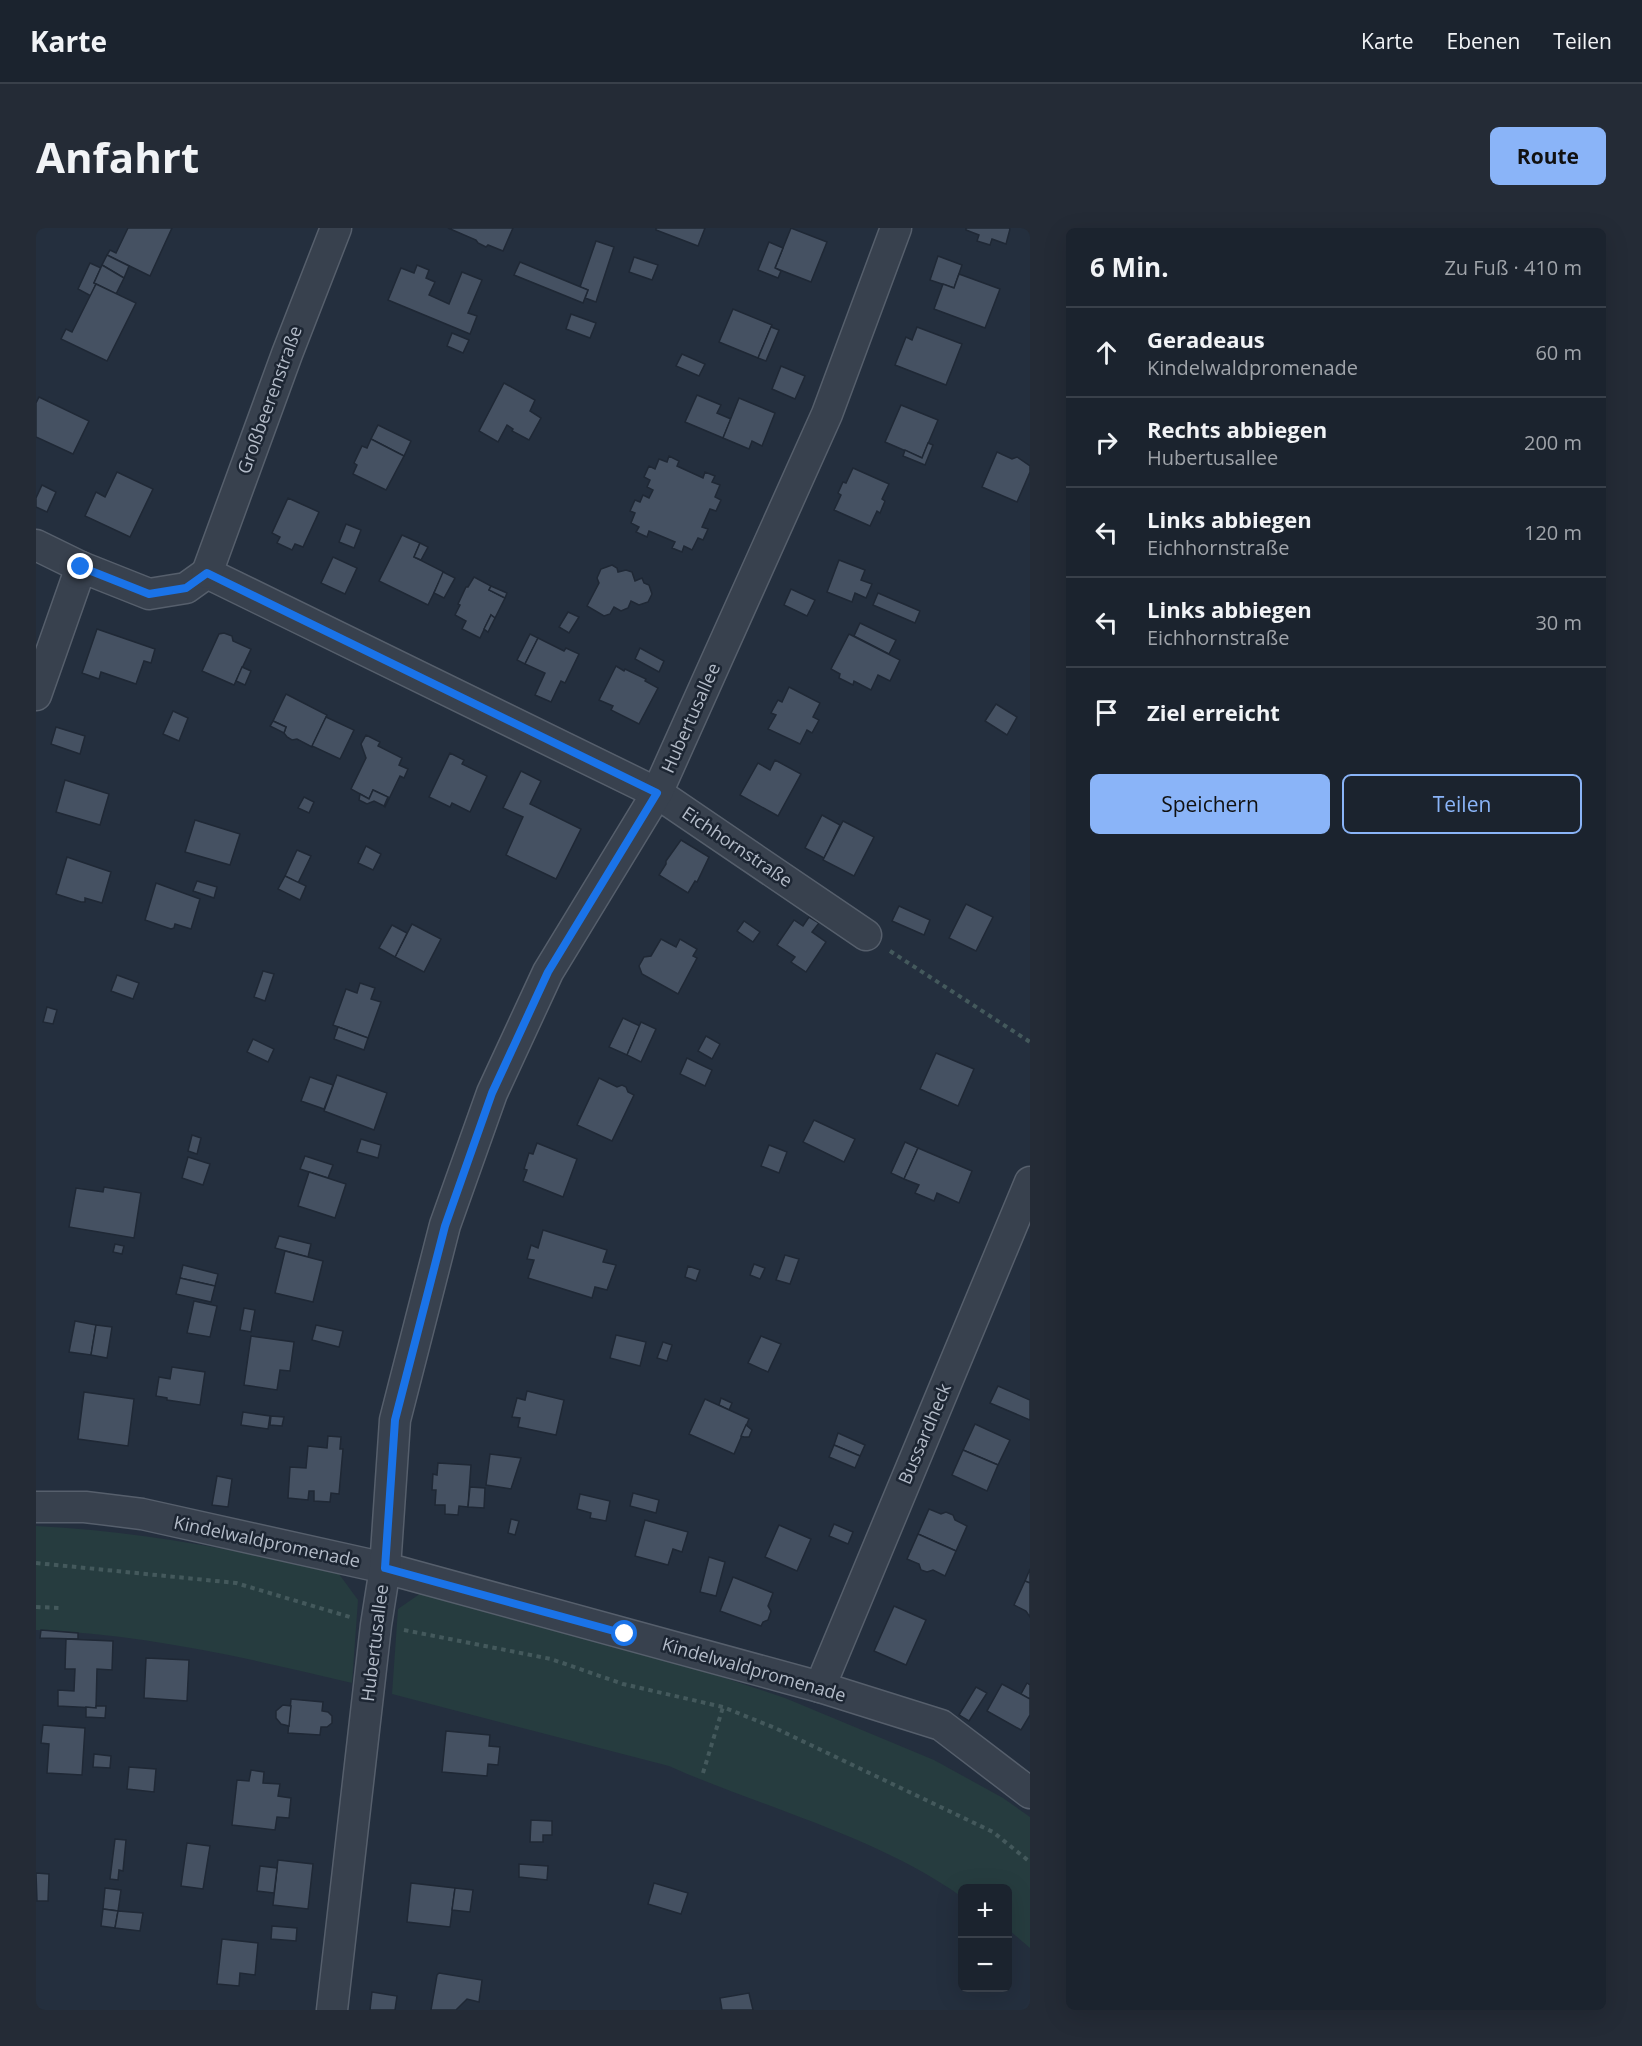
<!DOCTYPE html>
<html lang="de">
<head>
<meta charset="utf-8">
<style>
	:root { --surface:#1b232e; --page:#242b36; --text:#f1f3f6; --muted:#a0a4aa; --line:#39404a; --accent:#8ab4f8 }
	body { margin:0; font-family:"Open Sans",sans-serif; background:var(--page); color:var(--text) }
	.controls { position:absolute; right:18px; bottom:18px; display:grid; overflow:hidden; border-radius:9px; box-shadow:0 6px 24px #0002 }
	.controls button { width:54px; height:54px; display:grid; place-items:center; padding:0; border:0; border-bottom:2px solid var(--line); background:var(--surface); color:var(--text); font:30px sans-serif }
	.stop { position:absolute; width:18px; height:18px; margin:-14px; border:4px solid #1a73e8; border-radius:50%; background:#fff }
	.stop.end { background:#1a73e8; border-color:#fff; box-shadow:0 2px 6px #0008 }
	.list { margin:0; padding:0; list-style:none }
	h2 { display:flex; justify-content:space-between; align-items:center; height:78px; margin:0; padding:0 24px; font-size:26px }
	h2 small { font-size:20px; font-weight:400; color:var(--muted) }
	.list li { display:grid; grid-template-columns:39px 1fr auto; gap:18px; align-items:center; box-sizing:border-box; height:90px; padding:0 24px; border-top:2px solid var(--line) }
	.list b { display:block; font-size:22px; white-space:nowrap }
	.list p { margin:0; font-size:20px; white-space:nowrap; color:var(--muted) }
	.list em { font-size:20px; font-style:normal; color:var(--muted) }
	.actions { display:flex; gap:12px; padding:18px 24px }
	.actions a { flex:1; padding:14px 0; border:2px solid var(--accent); border-radius:9px; text-align:center; font-size:21px; color:var(--accent) }
	.actions .main { background:var(--accent); color:#111 }
	.icon { flex:none; width:33px; height:33px; fill:none; stroke:currentColor; stroke-width:2; stroke-linecap:round; stroke-linejoin:round }
	.map { position:relative; flex:none; width:994px; height:1782px; overflow:hidden; border-radius:9px }
	header { display:flex; align-items:center; gap:36px; box-sizing:border-box; height:84px; padding:0 30px; background:var(--surface); border-bottom:2px solid var(--line) }
	header strong { font-size:28px }
	nav { display:flex; gap:33px; margin-inline-start:auto; font-size:21px }
	.intro { display:flex; align-items:center; justify-content:space-between; box-sizing:border-box; height:144px; padding:0 36px }
	h1 { margin:0; font-size:42px }
	.button { padding:15px 27px; border-radius:9px; background:var(--accent); color:#111; font-size:21px; font-weight:700 }
	main { display:flex; gap:36px; padding:0 36px }
	aside { flex:1; background:var(--surface); border-radius:9px; box-shadow:0 6px 24px #0002 }
	.map>svg:first-child { display:block }
	.green { fill:#263c3f }
	.building { fill:#455162; stroke:#1f2835; stroke-width:1.5 }
	.lines { fill:none; stroke-linecap:round; stroke-linejoin:round }
	.minor-casing { stroke:#565f6c; stroke-width:33 }
	.path { stroke:#44595c; stroke-width:4; stroke-dasharray:4.5 4.5; stroke-linecap:butt }
	.minor { stroke:#38414e; stroke-width:30 }
	.route { stroke:#1a73e8; stroke-width:8 }
	.labels { text-anchor:middle; stroke-width:5; stroke-linejoin:round; paint-order:stroke }
	.street-label { font-size:18px; fill:#b4bcc9; stroke:#1d2633 }
</style>
</head>
<body>
<header>
<strong>Karte</strong>
<nav><a>Karte</a><a>Ebenen</a><a>Teilen</a></nav>
</header>
<div class="intro"><h1>Anfahrt</h1><a class="button">Route</a></div>
<main>
<div class="map">
<svg width="994" height="1782" viewBox="0 0 994 1782">
	<rect width="100%" height="100%" fill="#242f3e"/>
	<g class="green">
		<path d="M0,1298C103,1303 203,1322 303,1346L322,1372L316,1455C212,1430 107,1406 0,1402Z"/>
		<path d="M385,1365L641,1434L749,1470L898,1532L967,1570L994,1589V1720L972,1701V1660H927L926,1669C838,1607 730,1581 633,1538L356,1466L362,1381Z"/>
	</g>
	<g class="building">
		<polygon points="92,0 136,0 114,48 71,27 74,22 80,25"/>
		<polygon points="412,0 477,0 467,23 452,17 450,19 442,15 440,12"/>
		<polygon points="620,0 669,0 662,18 620,2"/>
		<polygon points="755,0 791,14 775,54 739,40"/>
		<polygon points="930,0 973,0 974,1 970,16 956,11 954,17 941,13 943,7 930,2"/>
		<polygon points="560,13 578,19 560,74 549,70 552,62 544,59"/>
		<polygon points="733,14 747,20 739,40 745,43 742,50 722,42"/>
		<polygon points="71,27 93,38 88,50 66,37"/>
		<polygon points="902,28 926,37 918,60 894,52"/>
		<polygon points="598,29 622,37 616,52 593,44"/>
		<polygon points="484,34 552,62 547,75 478,47"/>
		<polygon points="54,35 65,40 58,55 60,56 55,68 42,61"/>
		<polygon points="66,37 88,50 80,66 58,55"/>
		<polygon points="381,37 393,42 390,50 399,54 393,67 413,76 426,44 446,52 432,85 441,88 434,106 352,72 365,40 378,45"/>
		<polygon points="923,46 964,61 949,100 898,81 907,56 918,60"/>
		<polygon points="60,56 100,75 71,133 25,111 30,101 36,104"/>
		<polygon points="697,81 736,97 722,130 683,114"/>
		<polygon points="535,86 560,95 554,110 530,101"/>
		<polygon points="735,99 743,102 730,133 722,130"/>
		<polygon points="881,99 926,116 910,157 859,137 870,109 876,112"/>
		<polygon points="416,105 433,112 427,125 411,118"/>
		<polygon points="646,126 669,136 663,148 640,138"/>
		<polygon points="745,138 769,148 759,171 736,161"/>
		<polygon points="468,155 499,172 494,183 505,190 493,212 476,203 477,201 471,197 462,214 443,203"/>
		<polygon points="661,167 685,177 681,185 695,191 687,210 649,194"/>
		<polygon points="3,169 53,193 37,226 0,209 0,175"/>
		<polygon points="703,170 739,185 726,218 716,213 713,221 687,210"/>
		<polygon points="865,177 902,192 886,230 849,214"/>
		<polygon points="342,197 375,213 368,228 335,211"/>
		<polygon points="335,211 368,228 350,262 317,246 321,237 318,235 326,218 331,220"/>
		<polygon points="892,215 897,217 889,237 867,228 869,222 886,230"/>
		<polygon points="961,224 976,231 981,229 994,238 994,244 981,274 946,259"/>
		<polygon points="633,228 643,233 641,238 667,250 669,244 679,248 676,254 684,257 679,269 685,272 680,283 674,281 666,299 672,301 667,312 662,310 656,322 648,318 646,324 636,320 639,314 613,303 611,309 600,304 603,299 595,295 599,285 594,283 599,272 604,274 607,267 613,270 617,262 611,259 614,252 608,249 613,238 619,241 623,231 631,234"/>
		<polygon points="817,240 853,256 846,271 849,273 844,285 841,283 834,298 798,282 805,267 802,265 807,254 810,255"/>
		<polygon points="81,244 117,261 94,309 49,288 60,264 69,269"/>
		<polygon points="6,257 20,264 11,284 0,279 0,270"/>
		<polygon points="252,270 283,284 267,319 259,316 256,322 241,315 244,309 236,305"/>
		<polygon points="310,296 325,302 318,320 303,314"/>
		<polygon points="366,307 384,315 378,329 408,344 392,377 343,353"/>
		<polygon points="384,315 392,319 385,332 378,329"/>
		<polygon points="297,329 321,340 309,366 285,355"/>
		<polygon points="803,332 829,342 825,352 836,356 830,370 819,365 816,374 791,364"/>
		<polygon points="576,337 581,340 582,344 590,342 596,344 599,353 606,350 608,355 613,357 616,366 612,374 603,377 595,373 592,380 585,383 578,379 574,386 568,388 551,378 563,355 561,350 565,341"/>
		<polygon points="407,344 419,350 408,370 398,365"/>
		<polygon points="438,349 455,358 453,362 469,370 459,390 455,387 444,410 426,401 430,393 419,387 424,377 422,376 430,359 432,359"/>
		<polygon points="455,358 471,365 469,370 453,362"/>
		<polygon points="755,361 779,372 771,388 748,377"/>
		<polygon points="842,365 884,383 879,395 837,377"/>
		<polygon points="532,384 543,389 533,405 523,399"/>
		<polygon points="455,387 459,390 452,404 448,401"/>
		<polygon points="824,395 860,412 853,426 818,408"/>
		<polygon points="61,401 119,421 115,435 108,433 100,456 65,444 63,451 46,445"/>
		<polygon points="188,405 196,408 197,413 215,421 198,457 166,443 183,406"/>
		<polygon points="494,406 502,410 489,436 481,432"/>
		<polygon points="813,406 864,432 854,453 842,447 835,462 818,453 817,457 803,450 804,446 795,441"/>
		<polygon points="502,410 528,423 530,420 543,426 529,455 525,453 515,474 499,467 509,445 489,436"/>
		<polygon points="604,420 628,433 623,444 599,431"/>
		<polygon points="580,438 588,443 589,441 610,451 609,453 622,460 603,496 575,482 577,478 563,472"/>
		<polygon points="206,439 215,443 209,457 200,453"/>
		<polygon points="753,459 784,475 777,489 783,492 776,505 771,502 764,516 732,501 740,487 735,485 742,472 746,474"/>
		<polygon points="250,466 291,487 276,519 261,511 256,512 251,509 248,505 250,499 237,493"/>
		<polygon points="960,476 981,489 971,507 949,493"/>
		<polygon points="137,483 152,490 143,513 127,506"/>
		<polygon points="290,489 318,502 304,531 276,518"/>
		<polygon points="237,493 250,499 248,505 234,498"/>
		<polygon points="20,499 49,508 44,526 15,516"/>
		<polygon points="330,507 344,514 342,518 366,530 363,537 372,541 368,550 364,548 349,579 348,578 352,569 337,562 333,571 315,561 330,530 325,516"/>
		<polygon points="414,525 428,532 426,536 451,548 434,584 416,575 414,579 393,569"/>
		<polygon points="739,532 765,546 742,588 704,567 722,535 734,542"/>
		<polygon points="485,543 505,553 494,576 545,601 520,651 470,627 487,589 467,580"/>
		<polygon points="29,552 73,566 64,597 20,584"/>
		<polygon points="337,562 352,569 348,578 338,573 331,576 323,572 324,566 333,571"/>
		<polygon points="268,569 278,574 273,585 262,580"/>
		<polygon points="786,587 804,597 788,630 769,620"/>
		<polygon points="159,592 204,606 194,637 149,624"/>
		<polygon points="807,593 838,609 818,648 787,632"/>
		<polygon points="645,612 673,629 661,654 659,653 652,665 623,647 630,636 630,633"/>
		<polygon points="330,618 345,626 337,642 322,635"/>
		<polygon points="261,622 275,628 262,655 249,648"/>
		<polygon points="31,629 75,644 66,675 49,670 49,674 45,674 20,666"/>
		<polygon points="249,648 270,658 264,672 242,661"/>
		<polygon points="161,653 181,659 178,670 157,663"/>
		<polygon points="120,655 164,671 155,701 139,696 138,700 135,701 109,692"/>
		<polygon points="930,676 957,689 940,723 913,710"/>
		<polygon points="863,678 894,692 888,707 856,693"/>
		<polygon points="773,689 783,695 776,704 790,714 770,744 755,734 759,729 741,717 758,692 767,698"/>
		<polygon points="708,693 724,704 717,714 701,703"/>
		<polygon points="376,696 405,711 388,744 359,729"/>
		<polygon points="356,697 371,705 359,729 343,720"/>
		<polygon points="625,711 640,719 644,711 661,721 657,728 661,730 642,766 606,746 603,738 608,729 615,728"/>
		<polygon points="227,743 238,746 229,773 218,769"/>
		<polygon points="81,747 103,755 97,771 75,763"/>
		<polygon points="324,755 339,760 335,771 345,774 332,810 297,797 310,761 321,765"/>
		<polygon points="11,779 21,782 17,796 7,794"/>
		<polygon points="587,790 604,798 591,827 573,819"/>
		<polygon points="605,794 620,801 605,834 591,827"/>
		<polygon points="302,799 332,810 328,822 298,811"/>
		<polygon points="670,808 684,816 676,831 662,823"/>
		<polygon points="217,811 238,821 232,834 211,824"/>
		<polygon points="900,825 938,841 922,878 884,861"/>
		<polygon points="651,830 676,842 669,858 644,846"/>
		<polygon points="301,847 351,865 338,902 288,883"/>
		<polygon points="274,849 297,857 288,881 265,873"/>
		<polygon points="563,850 581,859 586,857 590,859 592,864 598,867 576,913 541,897"/>
		<polygon points="778,892 819,911 808,934 767,914"/>
		<polygon points="156,907 165,910 161,926 152,923"/>
		<polygon points="325,911 345,917 342,930 321,924"/>
		<polygon points="869,914 882,920 868,951 855,945"/>
		<polygon points="501,915 541,931 527,969 487,953 491,942 488,941 493,925 497,926"/>
		<polygon points="733,917 751,924 743,945 725,938"/>
		<polygon points="882,920 936,943 923,975 901,965 898,973 879,965 883,957 868,951"/>
		<polygon points="269,928 297,937 292,950 264,941"/>
		<polygon points="152,929 174,936 167,957 146,950"/>
		<polygon points="273,944 310,956 299,990 262,978"/>
		<polygon points="68,959 105,965 98,1010 33,999 40,960 67,964"/>
		<polygon points="507,1002 571,1022 567,1034 580,1037 571,1062 559,1059 556,1070 492,1050 498,1032 491,1031 495,1017 502,1020"/>
		<polygon points="243,1008 275,1016 272,1029 239,1020"/>
		<polygon points="79,1016 88,1018 86,1026 77,1024"/>
		<polygon points="249,1023 287,1033 277,1074 239,1065"/>
		<polygon points="749,1027 763,1031 754,1056 740,1052"/>
		<polygon points="718,1036 729,1040 724,1051 714,1047"/>
		<polygon points="147,1037 182,1046 179,1058 144,1050"/>
		<polygon points="652,1038 664,1042 660,1053 649,1049"/>
		<polygon points="144,1050 179,1058 175,1074 140,1066"/>
		<polygon points="158,1073 181,1078 174,1109 151,1105"/>
		<polygon points="208,1080 219,1082 215,1104 204,1102"/>
		<polygon points="39,1093 60,1097 55,1127 33,1124"/>
		<polygon points="60,1097 76,1099 71,1130 55,1127"/>
		<polygon points="280,1097 307,1103 303,1119 276,1112"/>
		<polygon points="580,1107 610,1114 604,1138 574,1130"/>
		<polygon points="215,1108 258,1114 254,1143 244,1142 241,1162 208,1157"/>
		<polygon points="725,1108 745,1116 732,1144 712,1135"/>
		<polygon points="627,1114 636,1117 631,1133 621,1130"/>
		<polygon points="136,1139 169,1144 164,1177 131,1172 131,1170 120,1168 123,1149 134,1151"/>
		<polygon points="962,1158 994,1172 994,1192 954,1175"/>
		<polygon points="491,1163 528,1172 520,1207 482,1199 484,1190 476,1189 481,1170 489,1172"/>
		<polygon points="48,1164 98,1171 92,1218 42,1211"/>
		<polygon points="685,1170 696,1175 693,1182 683,1177"/>
		<polygon points="669,1171 713,1191 698,1226 653,1206"/>
		<polygon points="207,1184 234,1188 232,1201 205,1197"/>
		<polygon points="235,1188 248,1189 246,1198 234,1197"/>
		<polygon points="939,1196 974,1212 962,1237 927,1222"/>
		<polygon points="710,1197 716,1202 713,1209 708,1209 705,1208"/>
		<polygon points="802,1205 829,1217 824,1228 798,1217"/>
		<polygon points="292,1208 305,1209 304,1221 307,1221 303,1266 295,1265 294,1274 278,1273 278,1263 273,1263 272,1272 252,1270 254,1239 270,1240 272,1218 291,1220"/>
		<polygon points="798,1217 824,1228 819,1240 793,1229"/>
		<polygon points="927,1222 962,1237 951,1263 916,1247"/>
		<polygon points="454,1226 485,1230 475,1261 450,1257"/>
		<polygon points="402,1235 435,1237 432,1279 423,1278 422,1287 409,1286 409,1277 399,1277 400,1262 396,1262 397,1246 401,1247"/>
		<polygon points="181,1248 196,1251 192,1279 176,1277"/>
		<polygon points="434,1259 449,1260 448,1280 432,1279"/>
		<polygon points="597,1265 623,1272 620,1285 594,1278"/>
		<polygon points="544,1266 574,1273 570,1293 554,1290 555,1285 541,1281"/>
		<polygon points="893,1281 905,1286 910,1284 917,1287 919,1292 931,1298 920,1323 882,1306"/>
		<polygon points="475,1291 483,1293 479,1307 472,1305"/>
		<polygon points="609,1292 652,1304 646,1324 637,1321 632,1337 599,1328"/>
		<polygon points="798,1296 817,1304 812,1316 793,1308"/>
		<polygon points="743,1297 775,1311 761,1343 729,1329"/>
		<polygon points="882,1306 920,1323 909,1348 897,1342 891,1344 885,1342 883,1336 871,1331"/>
		<polygon points="673,1329 689,1334 680,1368 664,1364"/>
		<polygon points="994,1341 994,1355 989,1353"/>
		<polygon points="697,1349 737,1365 732,1378 735,1383 732,1392 727,1394 725,1398 684,1383"/>
		<polygon points="989,1353 994,1355 994,1389 990,1383 978,1377"/>
		<polygon points="858,1378 890,1392 870,1437 838,1423"/>
		<polygon points="5,1402 42,1405 42,1411 4,1410"/>
		<polygon points="30,1411 77,1413 76,1442 61,1441 60,1480 22,1478 22,1462 38,1463 39,1441 29,1441"/>
		<polygon points="110,1430 153,1432 151,1473 108,1470"/>
		<polygon points="991,1455 994,1457 994,1471 985,1466"/>
		<polygon points="966,1456 994,1471 994,1487 985,1502 951,1483"/>
		<polygon points="940,1459 951,1465 933,1493 923,1487"/>
		<polygon points="255,1471 287,1474 286,1483 292,1484 296,1488 296,1495 291,1499 285,1499 284,1507 252,1505"/>
		<polygon points="247,1477 255,1478 253,1498 245,1496 240,1490 240,1483"/>
		<polygon points="60,1478 70,1478 69,1490 50,1489 50,1479 60,1480"/>
		<polygon points="7,1497 49,1500 46,1547 11,1545 13,1516 5,1515"/>
		<polygon points="410,1503 454,1507 453,1518 464,1519 462,1537 452,1536 451,1548 406,1544"/>
		<polygon points="58,1526 75,1528 74,1540 57,1539"/>
		<polygon points="93,1539 120,1541 118,1564 91,1561"/>
		<polygon points="215,1542 228,1544 227,1555 244,1556 242,1568 255,1570 253,1590 241,1589 239,1602 196,1597 201,1552 213,1553"/>
		<polygon points="495,1592 516,1593 516,1607 507,1607 507,1614 494,1614"/>
		<polygon points="79,1611 90,1612 87,1643 83,1642 82,1652 74,1651"/>
		<polygon points="151,1615 174,1618 167,1661 145,1658"/>
		<polygon points="242,1632 277,1636 272,1681 237,1677"/>
		<polygon points="483,1636 512,1638 511,1652 483,1649"/>
		<polygon points="224,1638 241,1640 238,1665 221,1663"/>
		<polygon points="0,1645 13,1646 12,1673 1,1673"/>
		<polygon points="375,1655 419,1660 414,1699 371,1694"/>
		<polygon points="618,1655 652,1665 645,1686 612,1676"/>
		<polygon points="69,1660 85,1662 82,1683 67,1681"/>
		<polygon points="419,1660 437,1662 434,1684 416,1682"/>
		<polygon points="67,1681 82,1683 79,1700 65,1698"/>
		<polygon points="82,1683 107,1685 104,1703 79,1700"/>
		<polygon points="236,1698 261,1700 260,1713 235,1711"/>
		<polygon points="186,1711 222,1715 219,1747 204,1745 203,1758 181,1756"/>
		<polygon points="403,1745 446,1752 443,1774 431,1771 420,1782 395,1782 401,1747"/>
		<polygon points="336,1764 361,1768 359,1782 334,1782"/>
		<polygon points="713,1765 717,1782 686,1782 684,1770"/>
	</g>
	<g class="lines">
		<defs>
			<g id="minor">
				<polyline points="0,317 45,339 113,366 150,360 171,345 621,565 830,707"/>
				<polyline points="171,345 251,126 300,0"/>
				<polyline points="0,467 45,339"/>
				<polyline points="0,1279 49,1279 106,1286 349,1340 784,1459 905,1497 994,1565"/>
				<polyline points="784,1459 994,954"/>
				<polyline points="296,1782 340,1397 349,1340 359,1192 409,997 456,865 512,744 621,565 791,186 860,0"/>
			</g>
		</defs>
		<use href="#minor" class="minor-casing"/>
		<g class="path">
			<polyline points="854,723 994,814"/>
			<polyline points="0,1335 200,1355 314,1389"/>
			<polyline points="0,1379 25,1380"/>
			<polyline points="368,1402 515,1431 587,1456 687,1479 739,1500 957,1604 994,1634"/>
			<polyline points="667,1545 687,1479"/>
		</g>
		<use href="#minor" class="minor"/>
	</g>
	<g class="lines">
		<polyline class="route" points="45,339 113,366 150,360 171,345 621,565 512,744 456,865 409,998 359,1192 349,1340 589,1406"/>
	</g>
	<g class="labels">
		<g class="street-label">
			<text transform="translate(234 172) rotate(-70)" y="6">Großbeerenstraße</text>
			<text transform="translate(655 490) rotate(-66)" y="6">Hubertusallee</text>
			<text transform="translate(701 619) rotate(34)" y="6">Eichhornstraße</text>
			<text transform="translate(889 1206) rotate(-67)" y="6">Bussardheck</text>
			<text transform="translate(231 1314) rotate(12)" y="6">Kindelwaldpromenade</text>
			<text transform="translate(339 1415) rotate(-83)" y="6">Hubertusallee</text>
			<text transform="translate(718 1442) rotate(16)" y="6">Kindelwaldpromenade</text>
		</g>
	</g>
</svg>
<div class="controls">
<button>+</button>
<button>−</button>
</div>
<div class="stop" style="left:589px;top:1406px"></div>
<div class="stop end" style="left:45px;top:339px"></div>
</div>
<aside>
<h2>6 Min.<small>Zu Fuß · 410 m</small></h2>
<ul class="list">
<li><svg class="icon" aria-label="ahead" viewBox="0 0 24 24"><path d="M12 20V5M6 11l6-6 6 6"/></svg><div><b>Geradeaus</b><p>Kindelwaldpromenade</p></div><em>60 m</em></li>
<li><svg class="icon" aria-label="right" viewBox="0 0 24 24"><path d="M7 20v-9h11M14 6l5 5-5 5"/></svg><div><b>Rechts abbiegen</b><p>Hubertusallee</p></div><em>200 m</em></li>
<li><svg class="icon" aria-label="left" viewBox="0 0 24 24"><path d="M17 20v-9H6M10 6l-5 5 5 5"/></svg><div><b>Links abbiegen</b><p>Eichhornstraße</p></div><em>120 m</em></li>
<li><svg class="icon" aria-label="left" viewBox="0 0 24 24"><path d="M17 20v-9H6M10 6l-5 5 5 5"/></svg><div><b>Links abbiegen</b><p>Eichhornstraße</p></div><em>30 m</em></li>
<li><svg class="icon" aria-label="arrive" viewBox="0 0 24 24"><path d="M6 21V4h12l-3 4 3 4H6"/></svg><div><b>Ziel erreicht</b></div></li>
</ul>
<div class="actions"><a class="main">Speichern</a><a>Teilen</a></div>
</aside>
</main>
</body>
</html>
